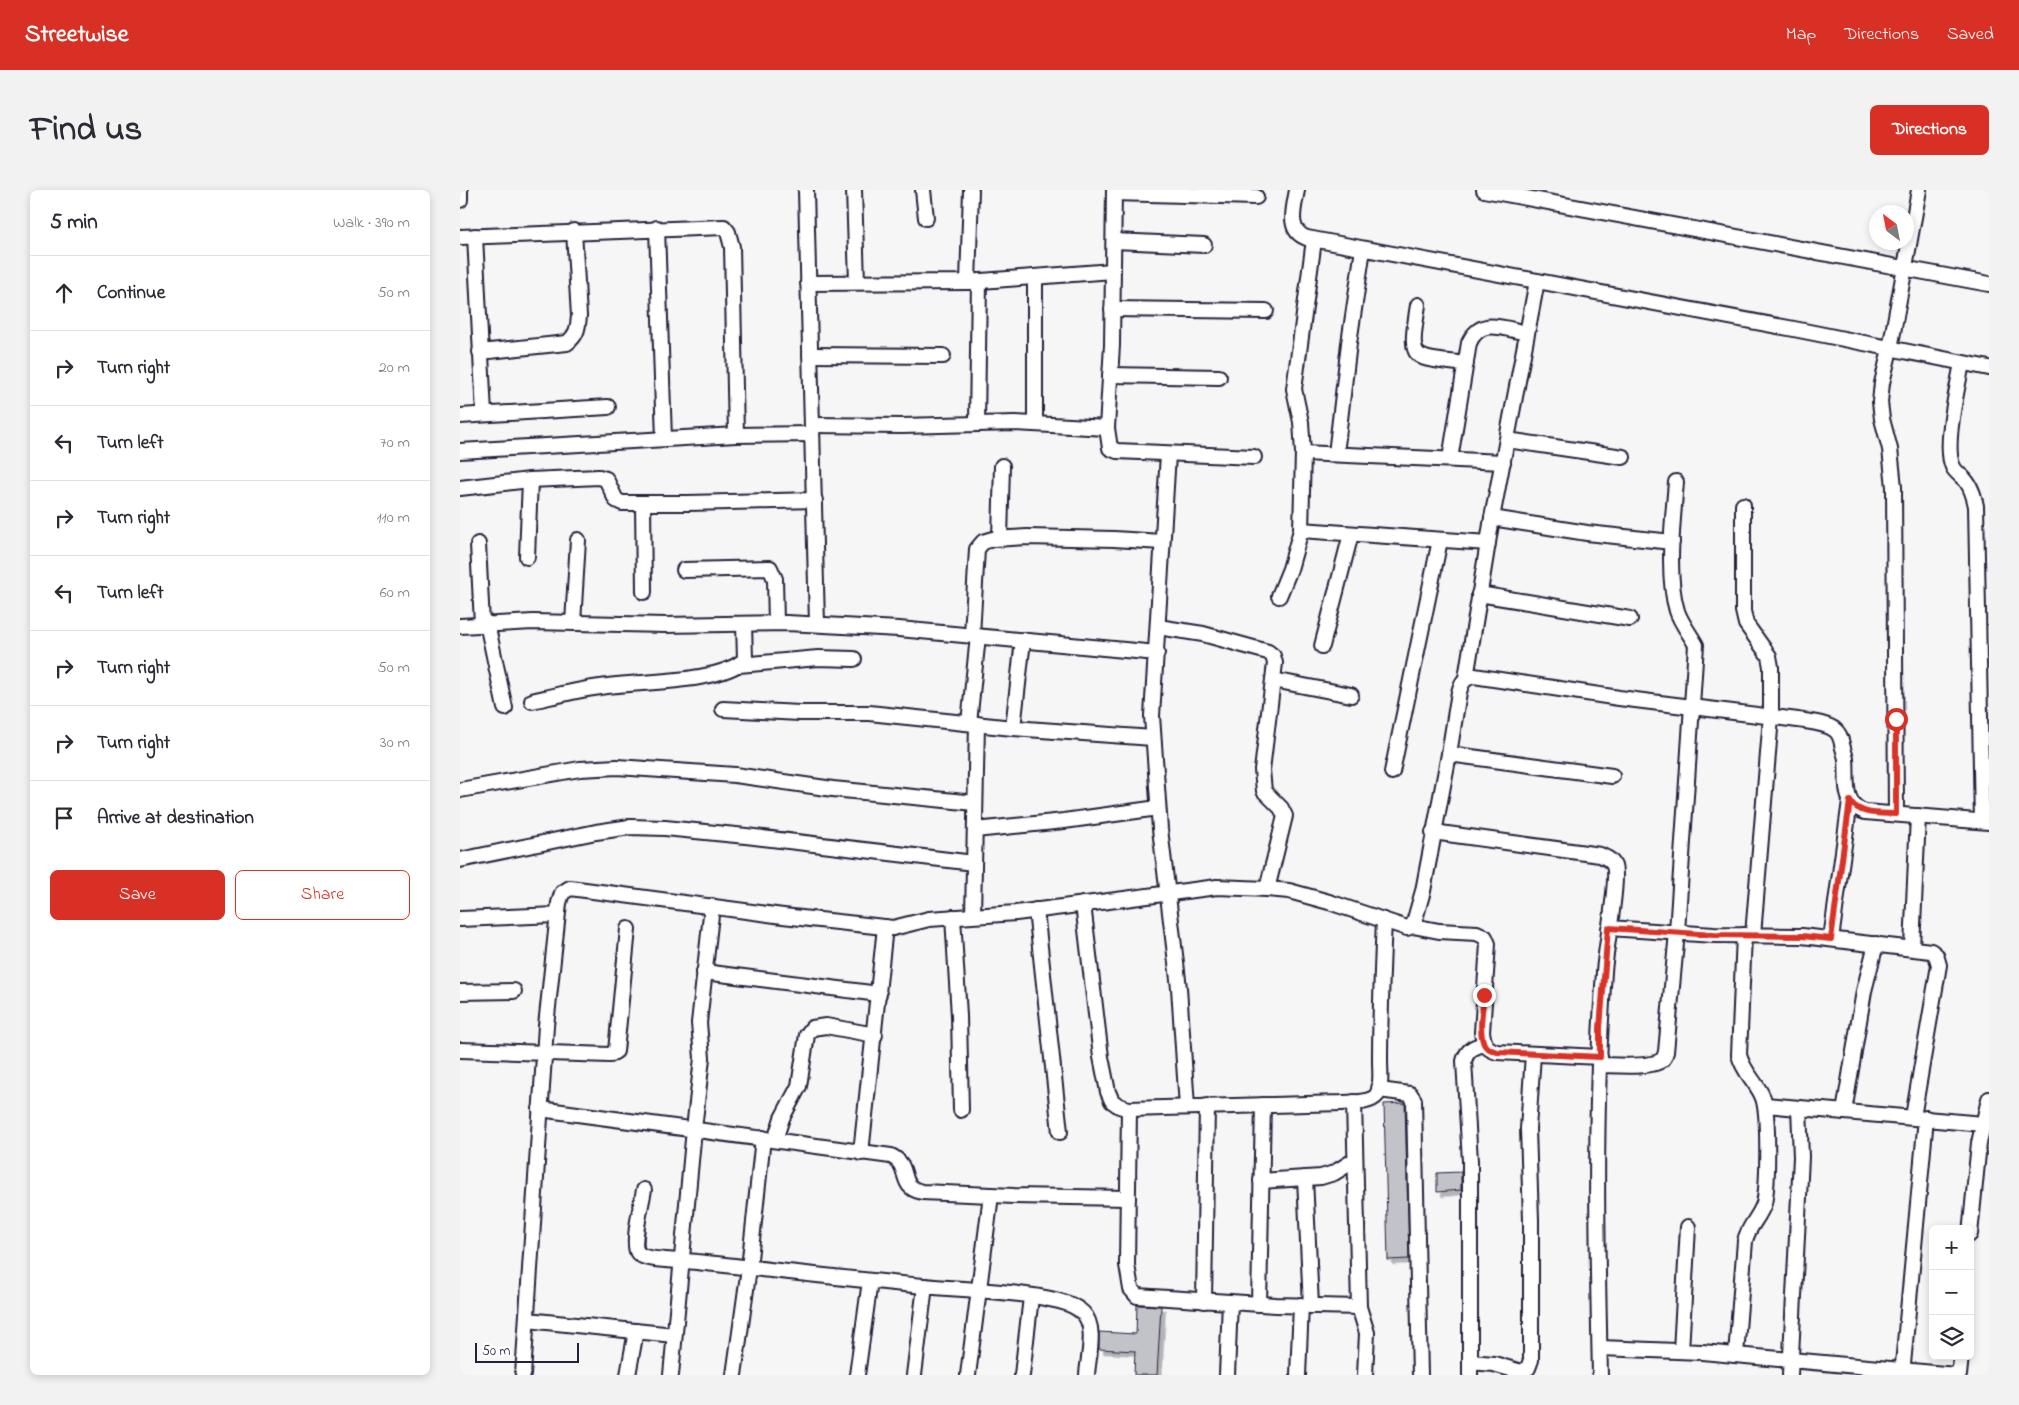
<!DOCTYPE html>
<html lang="en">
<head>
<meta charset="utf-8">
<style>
	:root { --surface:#fff; --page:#f2f2f3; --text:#2b2b33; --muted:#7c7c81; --line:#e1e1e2; --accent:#d93025 }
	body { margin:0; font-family:"Indie Flower",sans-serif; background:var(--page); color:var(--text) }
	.controls { position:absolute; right:15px; bottom:15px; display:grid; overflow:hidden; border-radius:8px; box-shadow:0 2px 8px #0003 }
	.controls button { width:45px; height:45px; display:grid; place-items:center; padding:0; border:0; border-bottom:1px solid var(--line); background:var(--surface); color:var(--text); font:25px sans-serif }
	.compass { position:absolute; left:1409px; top:15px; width:45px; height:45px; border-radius:50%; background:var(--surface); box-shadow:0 2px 8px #0003; rotate:328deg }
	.scale { position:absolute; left:15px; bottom:12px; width:104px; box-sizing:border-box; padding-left:5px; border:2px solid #22223b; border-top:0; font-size:14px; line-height:18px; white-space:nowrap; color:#22223b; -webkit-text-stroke:4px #fff; paint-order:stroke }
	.stop { position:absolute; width:15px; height:15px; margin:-11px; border:4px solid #d93025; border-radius:50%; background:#fff }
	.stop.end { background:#d93025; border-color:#fff; box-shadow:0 1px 5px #0008 }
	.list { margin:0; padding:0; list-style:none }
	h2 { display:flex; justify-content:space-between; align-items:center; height:65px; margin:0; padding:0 20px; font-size:21px }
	h2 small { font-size:16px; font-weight:400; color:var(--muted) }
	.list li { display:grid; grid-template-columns:32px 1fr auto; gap:15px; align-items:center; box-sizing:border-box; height:75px; padding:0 20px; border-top:1px solid var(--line) }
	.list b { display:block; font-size:19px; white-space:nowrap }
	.list em { font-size:16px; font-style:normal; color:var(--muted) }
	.actions { display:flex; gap:10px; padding:15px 20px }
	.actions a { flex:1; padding:11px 0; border:1px solid var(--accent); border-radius:8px; text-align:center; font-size:18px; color:var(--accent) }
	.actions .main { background:var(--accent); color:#fff }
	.icon { flex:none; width:28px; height:28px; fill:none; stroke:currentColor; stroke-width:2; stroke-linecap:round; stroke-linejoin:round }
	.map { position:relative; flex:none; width:1529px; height:1185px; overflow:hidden; border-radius:8px }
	header { display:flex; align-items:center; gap:30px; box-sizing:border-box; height:70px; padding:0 25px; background:var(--accent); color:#fff }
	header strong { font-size:24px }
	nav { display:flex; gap:28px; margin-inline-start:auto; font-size:18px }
	.intro { display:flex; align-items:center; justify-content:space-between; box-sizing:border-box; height:120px; padding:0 30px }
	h1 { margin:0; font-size:35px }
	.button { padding:12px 22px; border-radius:8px; background:var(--accent); color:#fff; font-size:18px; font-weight:700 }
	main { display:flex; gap:30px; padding:0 30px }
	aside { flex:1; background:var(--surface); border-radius:8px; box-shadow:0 2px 8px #0003 }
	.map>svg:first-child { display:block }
	.building { fill:#c2c2c9; stroke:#22223b; filter:url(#shadow) }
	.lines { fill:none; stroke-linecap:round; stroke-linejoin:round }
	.minor-casing { stroke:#22223b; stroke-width:18 }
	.minor { stroke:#fff; stroke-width:14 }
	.route { stroke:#d93025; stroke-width:6 }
</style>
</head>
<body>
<header>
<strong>Streetwise</strong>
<nav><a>Map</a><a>Directions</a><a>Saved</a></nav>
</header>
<div class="intro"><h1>Find us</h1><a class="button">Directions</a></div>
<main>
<aside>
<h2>5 min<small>Walk · 390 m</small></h2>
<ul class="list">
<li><svg class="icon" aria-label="ahead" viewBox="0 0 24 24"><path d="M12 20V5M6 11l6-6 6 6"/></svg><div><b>Continue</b></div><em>50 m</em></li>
<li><svg class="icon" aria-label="right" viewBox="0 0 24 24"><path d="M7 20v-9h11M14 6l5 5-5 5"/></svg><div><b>Turn right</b></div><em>20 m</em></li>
<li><svg class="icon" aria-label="left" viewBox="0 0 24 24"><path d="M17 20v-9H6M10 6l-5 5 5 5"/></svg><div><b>Turn left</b></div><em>70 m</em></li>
<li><svg class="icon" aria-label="right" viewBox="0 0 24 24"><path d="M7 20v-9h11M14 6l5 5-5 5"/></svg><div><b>Turn right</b></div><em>110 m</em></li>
<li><svg class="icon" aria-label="left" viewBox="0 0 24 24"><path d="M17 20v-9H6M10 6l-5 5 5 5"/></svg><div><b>Turn left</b></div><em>60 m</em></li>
<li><svg class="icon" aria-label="right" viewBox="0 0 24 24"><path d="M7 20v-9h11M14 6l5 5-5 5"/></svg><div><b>Turn right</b></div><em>50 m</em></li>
<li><svg class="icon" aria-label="right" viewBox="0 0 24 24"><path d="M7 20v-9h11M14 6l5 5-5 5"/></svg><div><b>Turn right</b></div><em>30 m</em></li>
<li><svg class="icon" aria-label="arrive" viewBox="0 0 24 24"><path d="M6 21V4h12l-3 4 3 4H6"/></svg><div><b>Arrive at destination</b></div></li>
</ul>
<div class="actions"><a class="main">Save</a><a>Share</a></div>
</aside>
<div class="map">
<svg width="1529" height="1185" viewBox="0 0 1529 1185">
	<defs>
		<filter id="shadow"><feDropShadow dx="4.5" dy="4.5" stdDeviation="0" flood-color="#0004"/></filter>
	</defs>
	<rect width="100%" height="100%" fill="#f6f6f7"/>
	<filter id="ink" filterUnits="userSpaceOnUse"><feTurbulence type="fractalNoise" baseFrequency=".02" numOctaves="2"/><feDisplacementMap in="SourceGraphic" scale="10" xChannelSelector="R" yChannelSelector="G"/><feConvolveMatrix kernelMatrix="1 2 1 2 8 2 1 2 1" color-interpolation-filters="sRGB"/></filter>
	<g filter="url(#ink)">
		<g class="building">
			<polygon points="945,913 949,1069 928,1070 924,914"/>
			<polygon points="1001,982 1001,1000 977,1002 977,983"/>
			<polygon points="677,1115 701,1116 697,1185 674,1185 675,1161 639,1159 639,1142 676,1144"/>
		</g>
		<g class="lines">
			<defs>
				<g id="minor">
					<polyline points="346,0 357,434"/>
					<polyline points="394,0 397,92"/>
					<polyline points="463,0 466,28"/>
					<polyline points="654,0 652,155 647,238 650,258 657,261 794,267"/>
					<path d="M837,0C834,18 826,41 847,48L1334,139L1529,178"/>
					<polyline points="1024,0 1529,94"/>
					<polyline points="654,3 796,7"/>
					<polyline points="0,10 0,0"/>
					<polyline points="197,38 204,249"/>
					<polyline points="15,46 24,224"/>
					<polyline points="0,47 264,37 268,42 272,57 276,245"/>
					<polyline points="654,51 744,55"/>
					<polyline points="575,87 575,234"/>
					<polyline points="508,92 511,0"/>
					<polyline points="348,93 508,92 653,81"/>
					<path d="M958,115C949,173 950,167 1006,174"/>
					<polyline points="652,119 806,121"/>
					<path d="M20,162L107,153C117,145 118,138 119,126L114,41"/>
					<polyline points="350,165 483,166"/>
					<path d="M1502,173C1498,196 1483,257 1493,277C1496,283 1502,286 1506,291C1512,298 1514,307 1516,316L1522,631"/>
					<polyline points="650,185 759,187"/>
					<polyline points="0,226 148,217"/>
					<polyline points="517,234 519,91"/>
					<polyline points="352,235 442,236 555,233 647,238"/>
					<polyline points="1047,250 1163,267"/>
					<polyline points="0,261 276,245 352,244"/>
					<polyline points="843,263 1043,272"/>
					<polyline points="708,264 692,526 700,639 719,798 727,917"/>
					<polyline points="876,264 889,153 903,59"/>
					<path d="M990,269L1009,153C1021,126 1044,139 1067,143"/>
					<polyline points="0,298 70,290 139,287 146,289 156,310 162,313 228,313 355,310"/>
					<polyline points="183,313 184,402"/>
					<polyline points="1283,315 1283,421 1286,434 1309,466 1311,477 1311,527 1293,745"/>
					<polyline points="1032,328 1127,343 1212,352"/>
					<polyline points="841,340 1028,353"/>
					<polyline points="540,348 542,276"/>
					<polyline points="18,354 22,434"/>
					<polyline points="67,367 70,290"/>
					<polyline points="224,380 310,378 315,389 316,433"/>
					<polyline points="1019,404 1170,429"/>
					<polyline points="819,406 830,379 841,340 843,263 841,232 834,199 854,50"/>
					<polyline points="27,433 45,518"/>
					<polyline points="113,433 118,350"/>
					<polyline points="0,436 73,432 205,435 327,433 439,439 697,463"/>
					<polyline points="698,437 743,444 808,462 813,466 815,473 802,580 804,601 821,618 825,626 807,699"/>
					<polyline points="512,445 517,359 523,352 533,349 567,347 654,349 702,352"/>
					<polyline points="862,456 891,344"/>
					<polyline points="279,475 358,468 394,469"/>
					<polyline points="1006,488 1032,328 1077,91"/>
					<polyline points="813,490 891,505"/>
					<path d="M72,511C94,506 117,500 140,497C175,491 261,494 285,469L284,434"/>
					<polyline points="263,519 340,523 409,523 553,538 693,548"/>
					<polyline points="509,533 518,446"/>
					<polyline points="553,538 563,450"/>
					<polyline points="989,564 1152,586"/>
					<polyline points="932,582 980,350"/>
					<polyline points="0,600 120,579 157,577 275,585 373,599 515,613"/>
					<polyline points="1436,624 1434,297 1430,259 1422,229 1420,212 1422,193 1430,159 1459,0"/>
					<polyline points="515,640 604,631 698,618"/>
					<path d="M973,642L1140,665C1146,668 1151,669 1154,676C1159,688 1145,763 1144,782C1134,915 1137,1052 1140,1185"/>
					<polyline points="0,670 136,642 170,637 205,638 286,646 514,673"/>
					<path d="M623,714L641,867L648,902L652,911L659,916L669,919L881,913C891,912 910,914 917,905C922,896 920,881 920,871C920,824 922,777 924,730"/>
					<polyline points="576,720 600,942"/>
					<polyline points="513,725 517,534"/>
					<polyline points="493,727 499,826 501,920"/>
					<polyline points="0,729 97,725"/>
					<path d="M953,736L979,741L1017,743L1025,747L1028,754L1022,842C1024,854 1025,858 1037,862L1140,867"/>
					<polyline points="1149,738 1254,745 1342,746 1471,761 1476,765 1479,775 1453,927"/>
					<polyline points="1371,749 1390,611"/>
					<polyline points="1452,757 1458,626"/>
					<polyline points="244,782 419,804"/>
					<polyline points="0,802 54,801"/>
					<polyline points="0,860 150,865 156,861 168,739"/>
					<path d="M1139,875C1153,875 1193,879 1203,869C1205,867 1205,864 1206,862L1217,742L1236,455C1230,444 1221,433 1217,421C1206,385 1213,330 1216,292"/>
					<polyline points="919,900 950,904 954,910 960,1185"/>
					<polyline points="894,912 899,1117 907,1143 905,1185"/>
					<polyline points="1305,915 1523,934"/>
					<path d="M80,919L431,966C452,976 437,997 462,1002L554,1006L668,1008"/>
					<polyline points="669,919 667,1075 671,1099 677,1106 816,1115 899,1117"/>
					<polyline points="1384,922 1404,801 1416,754"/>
					<polyline points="315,950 322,928 339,896 347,845 352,838 366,836 415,845"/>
					<polyline points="401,963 425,737"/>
					<polyline points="845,988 851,1116"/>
					<polyline points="801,991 861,987 874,983 895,970"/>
					<path d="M184,1000C182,1011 171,1056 178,1063C186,1072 224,1070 237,1072C312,1080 388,1089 463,1096C506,1100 557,1101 599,1111C607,1113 617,1117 623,1123C637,1137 628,1167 627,1185"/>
					<polyline points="1510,1044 1519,953 1529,909"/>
					<polyline points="744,1111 747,916"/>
					<polyline points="799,1114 803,915"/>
					<polyline points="67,1130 214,1145"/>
					<polyline points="1140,1158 1242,1162 1496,1185"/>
					<polyline points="1221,1161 1228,1037"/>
					<path d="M1276,1165L1285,1051C1288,1036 1300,1027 1304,1013C1308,996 1309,924 1303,908C1297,892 1284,884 1279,865L1284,745"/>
					<polyline points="1010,1172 1034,1174 1061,1182 1068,1178 1071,1170 1071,1030 1068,939 1073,864"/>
					<path d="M63,1185L86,836L99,713L102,703L110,698L323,726L433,738L469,729L556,723L757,697L807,699L829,701L869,712L947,738L953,736L963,701L989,564L999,502C1002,492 1004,488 1014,486L1159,508L1338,530C1349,532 1366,533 1375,540C1379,543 1381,549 1382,554C1383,559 1385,564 1386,569C1388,589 1381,614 1405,622L1529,632"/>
					<polyline points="168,1185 176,1141"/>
					<polyline points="211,1185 234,939 242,868 239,833 252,716"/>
					<polyline points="274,1185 289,1078 303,948"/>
					<polyline points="397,1185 410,1091"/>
					<polyline points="454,1185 465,1096"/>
					<polyline points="508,1185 531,1005"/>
					<polyline points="562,1185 571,1107"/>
					<polyline points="767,1185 770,1112"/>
					<polyline points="838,1185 841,1115"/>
					<path d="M1010,1185V971L1004,871C1007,860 1013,857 1024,854"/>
					<polyline points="1330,1185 1341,967 1339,918"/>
					<polyline points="1442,1185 1466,928"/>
					<polyline points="1499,1185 1501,1166"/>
				</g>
			</defs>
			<use href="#minor" class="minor-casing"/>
			<use href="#minor" class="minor"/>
		</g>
	</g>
	<g class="lines" filter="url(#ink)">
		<path class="route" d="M1024,805C1023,819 1018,840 1024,854C1026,859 1032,860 1037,862L1140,867V838L1148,738L1254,745L1342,746L1371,749L1390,611C1401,626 1420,623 1436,624V529"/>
	</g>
</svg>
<div class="controls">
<button>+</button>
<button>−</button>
<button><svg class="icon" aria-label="layers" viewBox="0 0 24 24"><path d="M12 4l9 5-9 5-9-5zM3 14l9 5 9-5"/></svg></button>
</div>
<svg class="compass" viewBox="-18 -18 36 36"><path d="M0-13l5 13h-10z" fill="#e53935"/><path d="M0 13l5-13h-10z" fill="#7c7c81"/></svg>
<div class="scale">50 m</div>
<div class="stop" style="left:1436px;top:529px"></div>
<div class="stop end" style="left:1024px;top:805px"></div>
</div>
</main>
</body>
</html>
